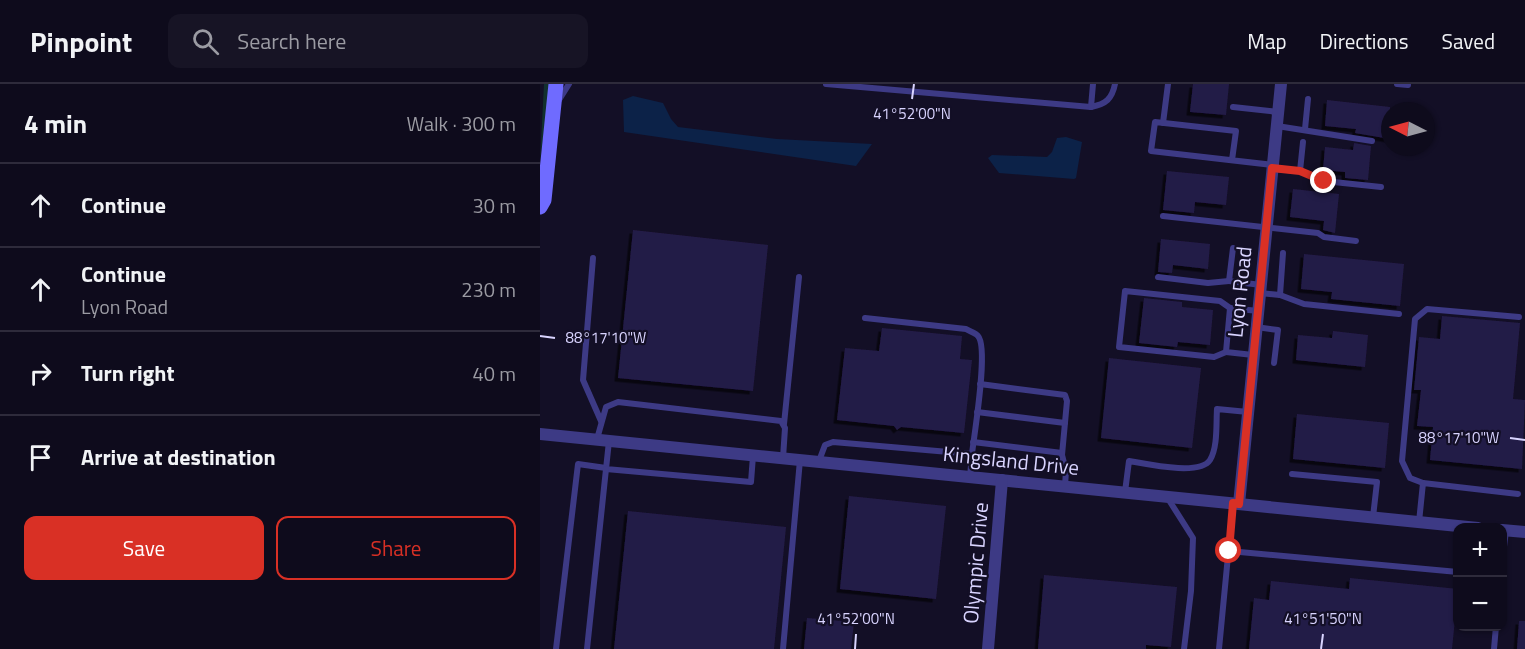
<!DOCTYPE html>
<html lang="en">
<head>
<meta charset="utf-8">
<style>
	:root { --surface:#0e0b1c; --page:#171425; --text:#f1f3f6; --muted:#9b9ba3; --line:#2e2b3b; --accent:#d93025 }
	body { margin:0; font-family:"Titillium Web",sans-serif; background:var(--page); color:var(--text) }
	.controls { position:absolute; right:18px; bottom:18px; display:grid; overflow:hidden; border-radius:12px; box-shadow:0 2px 4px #0004 }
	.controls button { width:54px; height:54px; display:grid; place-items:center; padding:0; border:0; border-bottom:2px solid var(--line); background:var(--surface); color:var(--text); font:30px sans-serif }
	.compass { position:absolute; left:841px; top:18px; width:54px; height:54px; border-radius:50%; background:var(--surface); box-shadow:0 2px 4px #0004; rotate:276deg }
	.stop { position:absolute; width:18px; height:18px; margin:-14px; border:4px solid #d93025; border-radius:50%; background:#fff }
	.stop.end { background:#d93025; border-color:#fff; box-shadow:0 2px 6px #0008 }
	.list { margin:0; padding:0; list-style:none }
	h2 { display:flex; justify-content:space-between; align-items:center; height:78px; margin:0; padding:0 24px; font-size:26px }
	h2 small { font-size:20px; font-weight:400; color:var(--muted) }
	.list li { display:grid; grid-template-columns:39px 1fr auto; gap:18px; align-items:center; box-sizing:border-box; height:84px; padding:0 24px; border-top:2px solid var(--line) }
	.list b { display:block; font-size:22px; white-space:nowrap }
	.list p { margin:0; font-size:20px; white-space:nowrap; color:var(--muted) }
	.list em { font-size:20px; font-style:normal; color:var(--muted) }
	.actions { display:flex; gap:12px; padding:18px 24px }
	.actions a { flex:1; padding:14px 0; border:2px solid var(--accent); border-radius:12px; text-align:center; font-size:21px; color:var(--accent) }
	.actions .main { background:var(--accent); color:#fff }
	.icon { flex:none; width:33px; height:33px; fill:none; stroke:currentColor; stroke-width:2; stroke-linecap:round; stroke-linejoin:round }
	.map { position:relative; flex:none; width:985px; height:565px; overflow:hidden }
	header { display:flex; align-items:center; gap:36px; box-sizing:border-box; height:84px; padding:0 30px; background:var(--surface); border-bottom:2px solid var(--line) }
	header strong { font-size:28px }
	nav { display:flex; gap:33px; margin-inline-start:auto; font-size:21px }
	.search { width:420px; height:54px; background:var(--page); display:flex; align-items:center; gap:15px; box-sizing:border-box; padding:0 21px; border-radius:12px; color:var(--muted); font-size:22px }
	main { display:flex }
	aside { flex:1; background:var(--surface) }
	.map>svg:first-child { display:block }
	.green { fill:#12302f }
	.water { fill:#0c2248 }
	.building { fill:#241b47; filter:url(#shadow) }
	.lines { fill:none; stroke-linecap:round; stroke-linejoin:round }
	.lane { stroke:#3d3a85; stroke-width:6 }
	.street { stroke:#3d3a85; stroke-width:12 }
	.secondary { stroke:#6f6bff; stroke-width:15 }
	.route { stroke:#d93025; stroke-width:8 }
	.ticks { fill:none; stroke:#d9d4ff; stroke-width:2 }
	.labels { text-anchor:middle; stroke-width:4.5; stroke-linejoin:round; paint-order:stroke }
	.street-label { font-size:21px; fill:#d9d4ff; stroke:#130f26 }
	.ticks-label { font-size:15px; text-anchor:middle; fill:#d9d4ff; stroke:#130f26; stroke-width:4.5; stroke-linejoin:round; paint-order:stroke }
</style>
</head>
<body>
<header>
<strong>Pinpoint</strong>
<div class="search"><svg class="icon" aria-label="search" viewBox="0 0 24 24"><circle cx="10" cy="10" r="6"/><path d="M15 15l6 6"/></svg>Search here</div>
<nav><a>Map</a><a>Directions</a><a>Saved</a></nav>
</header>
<main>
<aside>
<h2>4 min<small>Walk · 300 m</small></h2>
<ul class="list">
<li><svg class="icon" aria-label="ahead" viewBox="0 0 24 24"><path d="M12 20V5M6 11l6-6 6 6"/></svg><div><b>Continue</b></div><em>30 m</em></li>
<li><svg class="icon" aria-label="ahead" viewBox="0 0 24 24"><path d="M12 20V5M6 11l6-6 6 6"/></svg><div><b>Continue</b><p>Lyon Road</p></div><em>230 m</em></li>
<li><svg class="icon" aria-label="right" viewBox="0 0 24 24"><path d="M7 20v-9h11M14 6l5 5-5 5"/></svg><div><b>Turn right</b></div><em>40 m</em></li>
<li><svg class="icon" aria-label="arrive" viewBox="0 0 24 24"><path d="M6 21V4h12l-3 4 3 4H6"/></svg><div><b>Arrive at destination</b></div></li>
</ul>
<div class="actions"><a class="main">Save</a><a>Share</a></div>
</aside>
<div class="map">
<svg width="985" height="565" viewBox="0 0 985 565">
	<defs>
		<filter id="shadow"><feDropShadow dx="-3.5" dy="3.5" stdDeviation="0" flood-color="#0009"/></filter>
	</defs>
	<rect width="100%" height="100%" fill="#130f26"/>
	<polygon class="green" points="4,0 10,0 0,77"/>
	<g class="water">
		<polygon points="93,12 123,19 131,35 138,43 237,55 332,60 316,82 84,48 83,16"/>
		<polygon points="526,53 542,58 536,94 534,95 459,89 448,74 452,71 507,73 512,68 517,54"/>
	</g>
	<g class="building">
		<polygon points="653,0 689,0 686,31 650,28"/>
		<polygon points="787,16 850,23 850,55 815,49 816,45 785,42"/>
		<polygon points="814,59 831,62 828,96 805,94 805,88 783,86 785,63 813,66"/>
		<polygon points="627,87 689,93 686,121 655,118 654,129 623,126"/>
		<polygon points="753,105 799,110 795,149 783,146 784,137 750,133"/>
		<polygon points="93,146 228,161 213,307 78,294"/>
		<polygon points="621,155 670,160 668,185 633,181 632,189 618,188"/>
		<polygon points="764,170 864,180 860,222 791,215 792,208 761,205"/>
		<polygon points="604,214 642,218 642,223 673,226 670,261 638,258 637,263 599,259"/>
		<polygon points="902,232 980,239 973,315 985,316 982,385 890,376 893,343 877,342 881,306 874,306 879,253 900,255"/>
		<polygon points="342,244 422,252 420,275 432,276 424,349 361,343 357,346 354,342 297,336 305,264 339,267"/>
		<polygon points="793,247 828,251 825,283 756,276 758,251 792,254"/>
		<polygon points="569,274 661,284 652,364 561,354"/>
		<polygon points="757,330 849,339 845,384 753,375"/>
		<polygon points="309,412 406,422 396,515 300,505"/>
		<polygon points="88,427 246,443 234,565 74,565"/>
		<polygon points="504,491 637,503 631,563 606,561 606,565 498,565"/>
		<polygon points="810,494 918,505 912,565 709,565 714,514 729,516 731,497 809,505"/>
		<polygon points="267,534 314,538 311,565 264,565"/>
		<polygon points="979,537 985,537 985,565 977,565"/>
	</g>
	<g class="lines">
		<g class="lane">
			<path d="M286,0L551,23C566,20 572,15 575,0"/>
			<polyline points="857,0 868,1"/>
			<polyline points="19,16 29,0"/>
			<polyline points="551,23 553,0"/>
			<polyline points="693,23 738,28"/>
			<polyline points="623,39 628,0"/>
			<polyline points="737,42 832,57"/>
			<polyline points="765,45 768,15"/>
			<polyline points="692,76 696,47 615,38 611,67 733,81"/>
			<polyline points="733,85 760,87 784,97 841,103"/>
			<polyline points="760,87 763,58"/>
			<polyline points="623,132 778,149 784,153 816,157"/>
			<polyline points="693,164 689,197 721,201"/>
			<polyline points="53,174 43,296 61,337"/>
			<polyline points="618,193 668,199 689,197"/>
			<polyline points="720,209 740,211 743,169"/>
			<polyline points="740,211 764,220 859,230"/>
			<polyline points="716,243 738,246 734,279"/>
			<polyline points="686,268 674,273 579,263 585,207 680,217 690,224"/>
			<polyline points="713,271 686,268 690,224 718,227"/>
			<polyline points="440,300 525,311 527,317 522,371 526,387 525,402"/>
			<polyline points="437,328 525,339"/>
			<polyline points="244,340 259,193"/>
			<polyline points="57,355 66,323 78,318 241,337 245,344 243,374"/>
			<polyline points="69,357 66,385 211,398 213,372"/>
			<polyline points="433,358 522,369"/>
			<path d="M279,377L285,361L293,358L432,370C434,351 449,264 438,252C436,249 429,247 426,245L325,234"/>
			<polyline points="752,390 837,398 833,433"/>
			<polyline points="430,393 432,370"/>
			<polyline points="883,399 870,394 862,377 875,235 887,225 979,233"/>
			<path d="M585,408L589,377C607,380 660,392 670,376C678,363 676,339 677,325L708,328"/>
			<polyline points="627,413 653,454 651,507 644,565"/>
			<polyline points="879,438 883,399 978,410"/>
			<polyline points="689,467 918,488"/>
			<polyline points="962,478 966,447"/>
			<polyline points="16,565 38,380 66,384"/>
			<polyline points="47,565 66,385"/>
			<polyline points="243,565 260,376"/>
			<polyline points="679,565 693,420"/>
			<polyline points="954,565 956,542"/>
		</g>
		<g class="street">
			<polyline points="0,350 938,444"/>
			<polyline points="699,420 741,0"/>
			<polyline points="962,446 985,448"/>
			<polyline points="448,565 462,396"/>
		</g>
		<polyline class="secondary" points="0,123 4,116 16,0"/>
	</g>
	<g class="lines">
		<polyline class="route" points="689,467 693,419 699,420 732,84 760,87 784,97"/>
	</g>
	<path class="ticks" d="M372,15L374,0M0,252L15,254M970,354L985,356M315,565L316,550M781,565L783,550"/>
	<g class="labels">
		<g class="street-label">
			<text transform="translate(700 208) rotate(-84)" y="7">Lyon Road</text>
			<text transform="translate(471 377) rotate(6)" y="7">Kingsland Drive</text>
			<text transform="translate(436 479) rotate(-85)" y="7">Olympic Drive</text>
		</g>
	</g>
	<g class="ticks-label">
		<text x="372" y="35">41°52'00"N</text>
		<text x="66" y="259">88°17'10"W</text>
		<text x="919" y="359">88°17'10"W</text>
		<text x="316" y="540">41°52'00"N</text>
		<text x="783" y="540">41°51'50"N</text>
	</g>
</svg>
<div class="controls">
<button>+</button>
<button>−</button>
</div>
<svg class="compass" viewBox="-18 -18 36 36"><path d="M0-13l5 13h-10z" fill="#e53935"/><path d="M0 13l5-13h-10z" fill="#9b9ba3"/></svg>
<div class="stop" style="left:689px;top:467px"></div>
<div class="stop end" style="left:784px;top:97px"></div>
</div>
</main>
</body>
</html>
